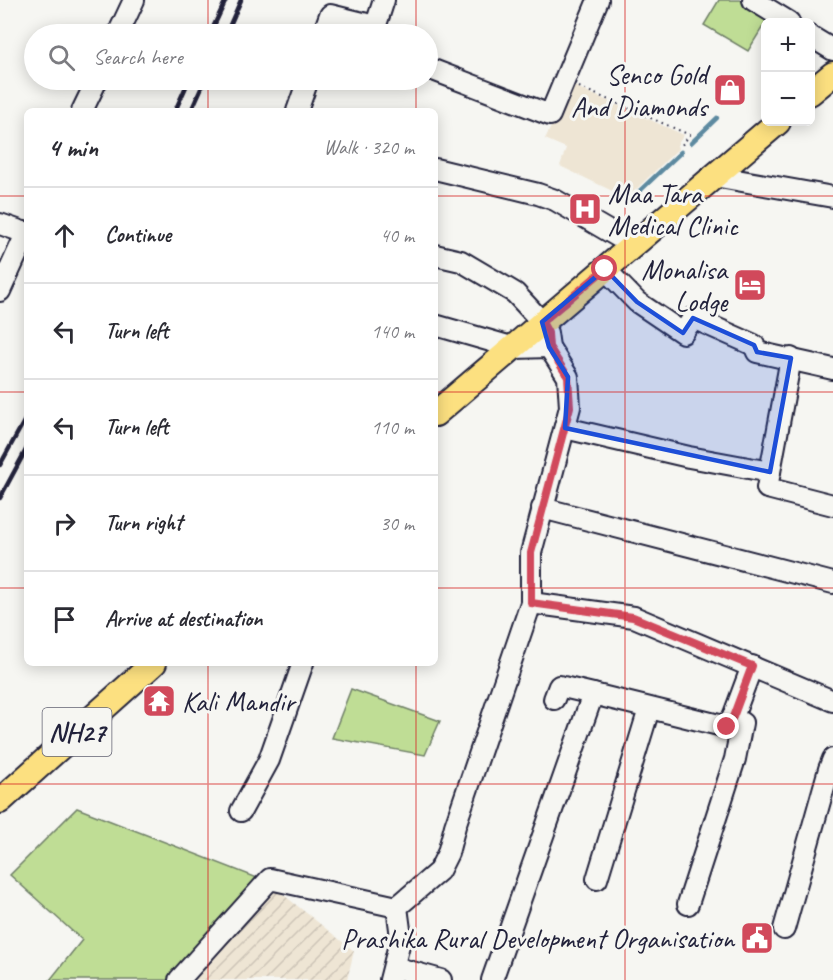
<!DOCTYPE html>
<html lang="en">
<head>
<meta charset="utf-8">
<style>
	:root { --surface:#fff; --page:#f2f2f3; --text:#2b2b33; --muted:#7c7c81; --line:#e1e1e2 }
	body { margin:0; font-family:Caveat,sans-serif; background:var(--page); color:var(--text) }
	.controls { position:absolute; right:18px; top:18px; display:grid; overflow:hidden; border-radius:9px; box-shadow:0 3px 15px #0003 }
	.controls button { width:54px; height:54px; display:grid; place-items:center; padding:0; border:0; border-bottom:2px solid var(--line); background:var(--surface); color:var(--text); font:30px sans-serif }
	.stop { position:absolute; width:18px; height:18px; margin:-14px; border:4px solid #d1495b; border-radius:50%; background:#fff }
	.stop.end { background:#d1495b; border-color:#fff; box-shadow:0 2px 6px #0008 }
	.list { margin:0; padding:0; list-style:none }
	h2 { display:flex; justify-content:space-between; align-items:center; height:78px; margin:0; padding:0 24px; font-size:26px }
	h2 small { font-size:20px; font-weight:400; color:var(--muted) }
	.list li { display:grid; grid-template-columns:39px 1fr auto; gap:18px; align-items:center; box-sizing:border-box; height:96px; padding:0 24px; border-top:2px solid var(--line) }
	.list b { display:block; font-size:22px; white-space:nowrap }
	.list em { font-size:20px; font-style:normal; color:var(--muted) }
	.icon { flex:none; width:33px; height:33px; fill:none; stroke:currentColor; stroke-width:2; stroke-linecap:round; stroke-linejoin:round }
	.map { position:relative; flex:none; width:833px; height:980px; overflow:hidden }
	.search { position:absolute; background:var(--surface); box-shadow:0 3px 15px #0003; left:24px; top:24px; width:414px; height:66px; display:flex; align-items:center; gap:15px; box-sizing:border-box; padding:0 21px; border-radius:33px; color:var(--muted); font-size:22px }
	.panel { position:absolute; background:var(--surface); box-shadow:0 3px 15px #0003; left:24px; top:108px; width:414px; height:558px; border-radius:9px }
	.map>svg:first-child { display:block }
	.built { fill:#eee5d4 }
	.industrial { fill:url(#industrial-furrows) }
	.grass { fill:#bfdd95; stroke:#708068; stroke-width:1.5 }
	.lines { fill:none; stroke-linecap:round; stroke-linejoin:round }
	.stream { stroke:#5d8aa0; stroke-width:4.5 }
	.minor-casing { stroke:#22223b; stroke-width:24 }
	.major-casing { stroke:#22223b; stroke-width:28 }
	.path { stroke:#22223b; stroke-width:2; stroke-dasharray:1.5 4.5; stroke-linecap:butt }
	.minor { stroke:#f6f6f2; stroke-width:20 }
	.major { stroke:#fce080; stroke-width:24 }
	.rail { stroke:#22223b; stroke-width:4.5 }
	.route { stroke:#d1495b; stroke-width:8 }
	.marked { fill:#1d4ed8; fill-opacity:0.2; stroke:#1d4ed8; stroke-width:4.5; stroke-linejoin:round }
	.grid { fill:none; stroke:#d62828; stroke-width:1.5; stroke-opacity:0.55 }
	.labels { text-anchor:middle; stroke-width:6; stroke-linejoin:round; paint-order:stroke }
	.shield { fill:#f6f6f2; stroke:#626272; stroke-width:1.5 }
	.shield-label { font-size:27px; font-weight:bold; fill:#22223b }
	.poi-label { font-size:28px; fill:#22223b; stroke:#f6f6f2; text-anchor:end }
</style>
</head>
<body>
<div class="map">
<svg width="833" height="980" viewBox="0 0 833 980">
	<defs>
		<pattern id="industrial-furrows" width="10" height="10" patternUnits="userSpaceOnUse" patternTransform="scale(1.5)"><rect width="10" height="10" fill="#eee5d4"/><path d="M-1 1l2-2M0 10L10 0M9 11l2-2" fill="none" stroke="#ccc4b7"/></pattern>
	</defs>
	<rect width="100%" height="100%" fill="#f6f6f2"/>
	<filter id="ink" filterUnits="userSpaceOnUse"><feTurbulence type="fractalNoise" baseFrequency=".0167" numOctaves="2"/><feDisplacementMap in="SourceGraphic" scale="12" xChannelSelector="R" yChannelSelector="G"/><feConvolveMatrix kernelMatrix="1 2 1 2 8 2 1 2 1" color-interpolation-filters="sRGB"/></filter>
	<g filter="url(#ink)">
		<polygon class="built" points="572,85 684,135 677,145 678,149 627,198 560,166 566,148 545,139"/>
		<polygon class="industrial" points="275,888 354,951 347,980 191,980"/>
		<g class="grass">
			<polygon points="719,0 744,0 770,15 748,51 704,25"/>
			<polygon points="351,689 440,721 425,755 332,738"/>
			<polygon points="77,808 260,879 171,980 50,980 82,940 10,875"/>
		</g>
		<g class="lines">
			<g class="stream">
				<polyline points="691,143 717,118"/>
				<polyline points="629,201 681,152"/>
			</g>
			<defs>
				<g id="minor">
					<polyline points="753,0 789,22"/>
					<polyline points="118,34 134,0"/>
					<polyline points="323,34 330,15 375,26"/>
					<polyline points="373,34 384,0"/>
					<polyline points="810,36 833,50"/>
					<polyline points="428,68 550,115 598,0"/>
					<polyline points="82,111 97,80"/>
					<polyline points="297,111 308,80"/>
					<polyline points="435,169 538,194 555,200 634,246"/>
					<polyline points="714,176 833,197"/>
					<polyline points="0,224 26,233"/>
					<polyline points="605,269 637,302 683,333 693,318 754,345 757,352 833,369"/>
					<polyline points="0,291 27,232"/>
					<polyline points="435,325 515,348 549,347"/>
					<polyline points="565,428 689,457 770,472 767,488 833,505"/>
					<polyline points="770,472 791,358"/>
					<polyline points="542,508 833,583"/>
					<polyline points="531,603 634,617 833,701"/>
					<polyline points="554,699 559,686 593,694"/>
					<polyline points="241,811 269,760 303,663"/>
					<polyline points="597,879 649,709"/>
					<polyline points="688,904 735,759 742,723 733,717 752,666"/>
					<polyline points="784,929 829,769 833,759"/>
					<polyline points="394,967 441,980"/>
					<polyline points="179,980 270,879 397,907"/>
					<polyline points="390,980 401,937 397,907 439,871 448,853 455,826 531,603 531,553 570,407 568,377 549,347 547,333 542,322 515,293 461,261 435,255"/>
					<polyline points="492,980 593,694 727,727 733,717"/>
				</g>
				<g id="major">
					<polyline points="810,93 833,74"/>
					<polyline points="435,414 778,122"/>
					<polyline points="0,801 154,663"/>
				</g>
			</defs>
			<use href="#minor" class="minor-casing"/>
			<use href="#major" class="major-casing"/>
			<polyline class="path" points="579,87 690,135 680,147"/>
			<use href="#minor" class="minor"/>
			<use href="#major" class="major"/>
			<g class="rail">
				<polyline points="210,34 226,0"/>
				<polyline points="226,34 241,0"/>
				<polyline points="175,111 189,80"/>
				<polyline points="191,111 205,80"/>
				<polyline points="0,465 27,416"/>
				<polyline points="0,498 27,448"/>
			</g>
		</g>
	</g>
	<g class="lines" filter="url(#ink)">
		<polyline class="route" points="605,269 542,322 548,333 549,347 568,377 570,407 531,553 531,603 633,617 752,666 733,717 727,727"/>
	</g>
	<path class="marked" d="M605,269L637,302L683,333L693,318L754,345L757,352L791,358L770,472L565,428L568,377L549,347L542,322Z"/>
	<path class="grid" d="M208,0V34M416,0V34M625,0V980M208,80V111M416,80V111M0,196H27M435,196H833M0,392H27M435,392H833M0,588H27M435,588H833M208,663V980M416,663V980M0,784H833"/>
	<defs>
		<symbol id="shop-square" viewBox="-11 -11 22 22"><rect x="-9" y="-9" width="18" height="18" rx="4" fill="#d1495b" stroke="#f6f6f2"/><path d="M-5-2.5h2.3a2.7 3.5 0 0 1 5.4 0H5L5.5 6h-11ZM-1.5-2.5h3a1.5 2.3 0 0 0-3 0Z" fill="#fff"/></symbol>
		<symbol id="hospital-square" viewBox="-11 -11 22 22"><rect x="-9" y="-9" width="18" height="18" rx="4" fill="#d1495b" stroke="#f6f6f2"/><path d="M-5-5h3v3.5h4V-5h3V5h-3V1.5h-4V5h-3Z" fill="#fff"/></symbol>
		<symbol id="hotel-square" viewBox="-11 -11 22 22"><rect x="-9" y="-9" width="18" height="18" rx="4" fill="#d1495b" stroke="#f6f6f2"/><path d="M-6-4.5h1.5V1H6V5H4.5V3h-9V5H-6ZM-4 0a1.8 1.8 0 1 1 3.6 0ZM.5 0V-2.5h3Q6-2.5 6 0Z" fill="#fff"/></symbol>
		<symbol id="temple-square" viewBox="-11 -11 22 22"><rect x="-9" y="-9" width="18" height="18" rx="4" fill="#d1495b" stroke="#f6f6f2"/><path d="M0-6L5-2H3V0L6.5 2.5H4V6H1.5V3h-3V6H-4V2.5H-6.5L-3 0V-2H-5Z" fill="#fff"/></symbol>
		<symbol id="civic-square" viewBox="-11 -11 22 22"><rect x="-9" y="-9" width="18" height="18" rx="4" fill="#d1495b" stroke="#f6f6f2"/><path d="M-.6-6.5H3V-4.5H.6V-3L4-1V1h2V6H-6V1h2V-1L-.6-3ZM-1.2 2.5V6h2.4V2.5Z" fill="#fff"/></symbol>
	</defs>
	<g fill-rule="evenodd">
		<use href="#shop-square" x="711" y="71" width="38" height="38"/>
		<use href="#hospital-square" x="566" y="190" width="38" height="38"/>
		<use href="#hotel-square" x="731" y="266" width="38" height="38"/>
		<use href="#temple-square" x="140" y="682" width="38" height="38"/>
		<use href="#civic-square" x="738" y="919" width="38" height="38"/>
	</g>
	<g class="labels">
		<rect class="shield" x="42.5" y="708" width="69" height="48" rx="4.5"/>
		<g class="shield-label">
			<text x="77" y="741">NH27</text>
		</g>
		<g class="poi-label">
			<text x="707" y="84">Senco Gold<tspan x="707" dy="32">And Diamonds</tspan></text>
			<text x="608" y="203" text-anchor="start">Maa Tara<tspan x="608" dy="32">Medical Clinic</tspan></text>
			<text x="727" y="279">Monalisa<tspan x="727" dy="32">Lodge</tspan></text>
			<text x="182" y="711" text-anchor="start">Kali Mandir</text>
			<text x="734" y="948">Prashika Rural Development Organisation</text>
		</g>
	</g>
</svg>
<div class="controls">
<button>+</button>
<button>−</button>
</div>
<div class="stop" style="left:605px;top:269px"></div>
<div class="stop end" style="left:727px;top:727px"></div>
<div class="search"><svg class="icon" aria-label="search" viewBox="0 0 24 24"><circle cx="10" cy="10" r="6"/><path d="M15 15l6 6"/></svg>Search here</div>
<section class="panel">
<h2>4 min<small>Walk · 320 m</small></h2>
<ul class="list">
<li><svg class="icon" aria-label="ahead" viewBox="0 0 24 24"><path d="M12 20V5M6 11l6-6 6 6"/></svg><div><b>Continue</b></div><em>40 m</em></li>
<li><svg class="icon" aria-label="left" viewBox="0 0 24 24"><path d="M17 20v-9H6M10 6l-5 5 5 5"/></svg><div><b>Turn left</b></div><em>140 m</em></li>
<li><svg class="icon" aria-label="left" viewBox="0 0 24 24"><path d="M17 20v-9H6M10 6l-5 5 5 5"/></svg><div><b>Turn left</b></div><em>110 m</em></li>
<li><svg class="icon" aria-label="right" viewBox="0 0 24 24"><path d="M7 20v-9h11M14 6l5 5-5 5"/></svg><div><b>Turn right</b></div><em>30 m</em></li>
<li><svg class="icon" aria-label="arrive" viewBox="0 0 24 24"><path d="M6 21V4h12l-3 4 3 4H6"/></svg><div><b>Arrive at destination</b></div></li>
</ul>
</section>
</div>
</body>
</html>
